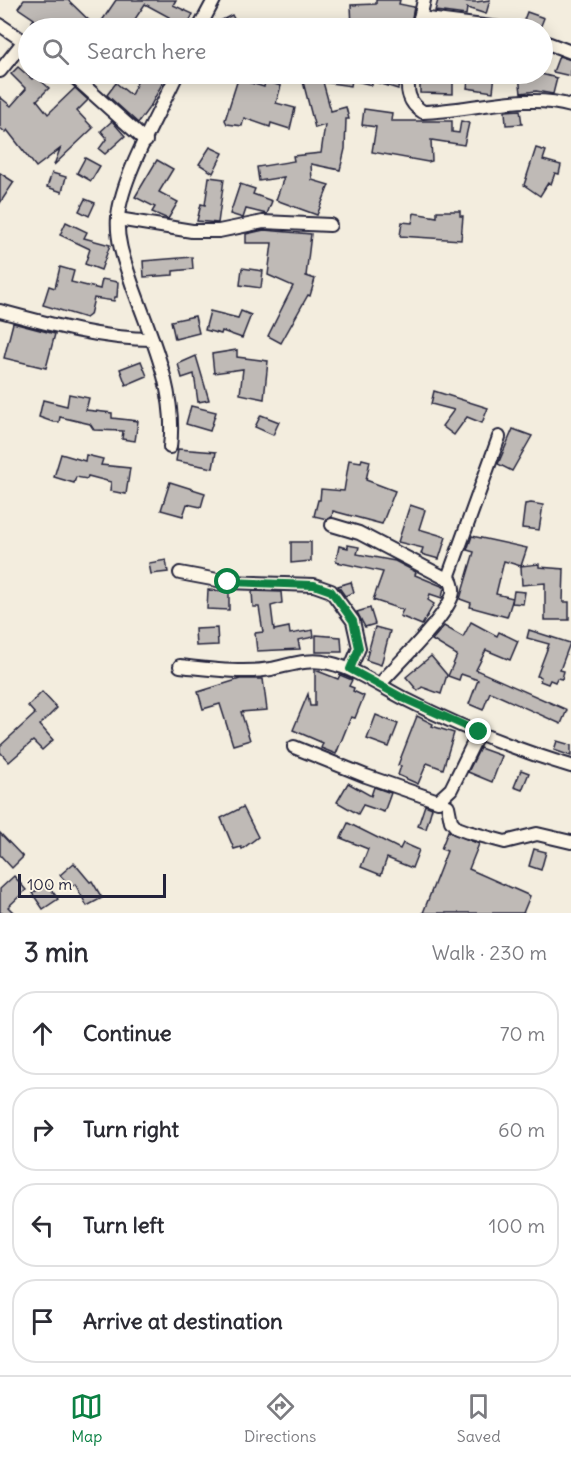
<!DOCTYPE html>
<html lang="en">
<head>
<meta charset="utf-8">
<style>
	:root { --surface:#fff; --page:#f2f2f3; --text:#2b2b33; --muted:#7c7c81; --line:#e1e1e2; --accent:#0b8043 }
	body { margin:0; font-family:Delius,sans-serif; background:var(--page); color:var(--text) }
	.scale { position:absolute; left:18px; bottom:15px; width:148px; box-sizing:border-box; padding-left:6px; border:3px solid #22223b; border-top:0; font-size:16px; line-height:21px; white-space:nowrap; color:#22223b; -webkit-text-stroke:4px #fcf5e5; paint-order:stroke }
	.stop { position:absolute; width:18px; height:18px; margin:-14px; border:4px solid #0b8043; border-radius:50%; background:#fff }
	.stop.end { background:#0b8043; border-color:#fff; box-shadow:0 2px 6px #0008 }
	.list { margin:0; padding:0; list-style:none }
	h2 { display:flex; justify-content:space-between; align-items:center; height:78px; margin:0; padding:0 24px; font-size:26px }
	h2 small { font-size:20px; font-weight:400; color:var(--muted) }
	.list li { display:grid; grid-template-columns:39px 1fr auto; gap:18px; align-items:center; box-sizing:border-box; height:84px; margin:0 12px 12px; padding:0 12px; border:2px solid var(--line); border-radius:24px }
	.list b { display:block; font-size:22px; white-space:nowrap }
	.list em { font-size:20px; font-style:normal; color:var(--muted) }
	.icon { flex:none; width:33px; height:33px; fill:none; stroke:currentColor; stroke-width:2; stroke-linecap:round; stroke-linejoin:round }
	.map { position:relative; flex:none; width:571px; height:913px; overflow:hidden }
	.search { position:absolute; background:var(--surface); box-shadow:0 3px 15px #0003; left:18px; right:18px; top:18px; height:66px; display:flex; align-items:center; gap:15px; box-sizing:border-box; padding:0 21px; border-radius:33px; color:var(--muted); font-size:22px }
	.sheet { height:462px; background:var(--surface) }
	nav { display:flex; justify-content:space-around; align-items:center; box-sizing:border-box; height:84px; border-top:2px solid var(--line); background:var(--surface); font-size:16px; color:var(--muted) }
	nav a { display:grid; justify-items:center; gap:3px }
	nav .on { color:var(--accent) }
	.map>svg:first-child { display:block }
	.building { fill:#bfbab6; stroke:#22223b; stroke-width:1.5 }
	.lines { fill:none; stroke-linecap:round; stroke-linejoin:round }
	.minor-casing { stroke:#22223b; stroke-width:16 }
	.minor { stroke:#fcf5e5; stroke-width:12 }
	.route { stroke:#0b8043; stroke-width:8 }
</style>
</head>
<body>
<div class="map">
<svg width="571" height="913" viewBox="0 0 571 913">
	<rect width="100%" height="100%" fill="#f3edde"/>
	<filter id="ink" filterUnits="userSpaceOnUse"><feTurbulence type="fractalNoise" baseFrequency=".0167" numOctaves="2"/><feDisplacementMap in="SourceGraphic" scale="12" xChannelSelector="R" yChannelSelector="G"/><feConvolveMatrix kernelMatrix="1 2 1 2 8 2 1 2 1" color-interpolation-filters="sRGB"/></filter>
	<g filter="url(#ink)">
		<g class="building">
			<polygon points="24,0 68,0 97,28 116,0 176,0 173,5 193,14 187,26 183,24 180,28 163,28 169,17 145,4 135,19 140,23 137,28 38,28 31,23 34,19 18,8"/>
			<polygon points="376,0 400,0 399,4 414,7 410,28 352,28 351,5 376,4"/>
			<polygon points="438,0 476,2 490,0 486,14 467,8 466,15 435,11"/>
			<polygon points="527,12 544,18 540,28 522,25"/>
			<polygon points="232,15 239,28 222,28 218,22"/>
			<polygon points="559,56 571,60 571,76 553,72"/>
			<polygon points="18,67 32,79 36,76 49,88 37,100 48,114 75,88 88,100 77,111 93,128 54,165 60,149 36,167 7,130 5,132 0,128 0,97 11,106 26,89 11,74"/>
			<polygon points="141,74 156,74 165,78 151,105 138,123 107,95 116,83 131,95"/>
			<polygon points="301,74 401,74 398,89 372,81 372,85 352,80 351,86 323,82 331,111 346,107 349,119 346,119 345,149 340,170 311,164 312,180 329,185 317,215 276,200 284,177 259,181 257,167 294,161 293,156 321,153 325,125 315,128"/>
			<polygon points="420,74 453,74 453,94 420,93"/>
			<polygon points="469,74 495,74 493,92 467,88"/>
			<polygon points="541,74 557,78 553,94 536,91 521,93 519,76"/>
			<polygon points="238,79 264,87 265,81 281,86 276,103 295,108 290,129 271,123 270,127 244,118 242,126 227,124 225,120"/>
			<polygon points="364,109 392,113 391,121 452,121 452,132 459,133 461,121 469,123 464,145 431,140 432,161 428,162 372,152 376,127 362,125"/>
			<polygon points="520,110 522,124 506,125 505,111"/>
			<polygon points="112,121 125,136 105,154 99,149 107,138 101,131"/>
			<polygon points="210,147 223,153 213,173 199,164"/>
			<polygon points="536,148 546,151 543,160 561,165 559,174 555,173 551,184 548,183 540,196 524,185"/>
			<polygon points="85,158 100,166 91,181 77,173"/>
			<polygon points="157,160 173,169 159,192 178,202 168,219 152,212 155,207 135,197"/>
			<polygon points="0,173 14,182 0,203"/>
			<polygon points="52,173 66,177 62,192 47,187"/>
			<polygon points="209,177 224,179 218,223 197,221 201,204 205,205"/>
			<polygon points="240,184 255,189 253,194 272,201 267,214 246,209 243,218 230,214"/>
			<polygon points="85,199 95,203 89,216 79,211"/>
			<polygon points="437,211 460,211 460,216 463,216 461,240 400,236 402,222 412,223 414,213 437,217"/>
			<polygon points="66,222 87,232 84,238 110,245 101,270 85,264 90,249 60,235"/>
			<polygon points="264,230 311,234 306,276 315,279 310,296 308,295 281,343 268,336 293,286 268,275 272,243 246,243 246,234"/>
			<polygon points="192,257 193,269 173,271 173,275 144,277 143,261"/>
			<polygon points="60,267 74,271 71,282 100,289 102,279 118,282 117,297 115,297 114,301 94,298 90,315 86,318 43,305 49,286 55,288"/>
			<polygon points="242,268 263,271 261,288 240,285"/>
			<polygon points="210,311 238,318 241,311 251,315 242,338 222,331 221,334 205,330"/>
			<polygon points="195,316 199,333 175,339 171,321"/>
			<polygon points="13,323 55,334 46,368 4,358"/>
			<polygon points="237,350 237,357 268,361 264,399 240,394 243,369 214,373 212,354"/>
			<polygon points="196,356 209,400 198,402 194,374 182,378 178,364"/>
			<polygon points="141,361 147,376 126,385 120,369"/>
			<polygon points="434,391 488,408 482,423 467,417 454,435 442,426 454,410 431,404"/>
			<polygon points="69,394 89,398 86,410 112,413 112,418 138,421 135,441 122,439 123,431 94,430 90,424 60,417 59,422 53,422 39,417 43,400 67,406"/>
			<polygon points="191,406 216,412 210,431 186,424"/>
			<polygon points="261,415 279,422 273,435 255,427"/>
			<polygon points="513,429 532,436 512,471 498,464"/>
			<polygon points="178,449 216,452 213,468 176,461"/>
			<polygon points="61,454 85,461 86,455 103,459 101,465 130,468 126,494 110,491 111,482 88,476 87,479 76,477 74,483 54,477"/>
			<polygon points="362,459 370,461 366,480 395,491 382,524 333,511 332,517 327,519 314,516 318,500 320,500 321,489 344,491 349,460 361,462"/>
			<polygon points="170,482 205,493 201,507 187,504 183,516 161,510"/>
			<polygon points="531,503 543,505 539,530 522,528 525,504"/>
			<polygon points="410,505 425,510 419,529 446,537 439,559 421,554 423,548 398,542"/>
			<polygon points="472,536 527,548 521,566 539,564 539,567 564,569 563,602 569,602 569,620 545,620 545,583 522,585 521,566 504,561 496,594 513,598 507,617 470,607 471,603 460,599 474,552 467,550"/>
			<polygon points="291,542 311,542 311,561 291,563"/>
			<polygon points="348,545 359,547 357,554 395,561 416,572 415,575 444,587 442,598 430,594 428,600 434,604 422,625 400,616 403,610 373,600 383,572 336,562 339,546 348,548"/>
			<polygon points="166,560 168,572 151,574 149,563"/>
			<polygon points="351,582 354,592 345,596 338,586"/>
			<polygon points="208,590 229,591 229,610 207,609"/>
			<polygon points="252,591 281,592 282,603 271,606 274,630 289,627 290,634 313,630 314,637 298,640 300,649 257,651 255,633 263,632 259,607 253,607"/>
			<polygon points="514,591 525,592 523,604 512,603"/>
			<polygon points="370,608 375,624 365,627 357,612"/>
			<polygon points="471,622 497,636 499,632 518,641 510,660 486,650 476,670 567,710 561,724 490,692 483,710 469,704 478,680 461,674 459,680 448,676 457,655 432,640 444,626 463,637"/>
			<polygon points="375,627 390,631 381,665 366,660"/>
			<polygon points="217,628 218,645 196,646 195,629"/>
			<polygon points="529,630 570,643 560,670 564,671 562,679 557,678 555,682 550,680 548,684 540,681 541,677 537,676 549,644 527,638"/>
			<polygon points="316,635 341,637 342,652 316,652"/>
			<polygon points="431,656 447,675 441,694 422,687 418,691 406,677"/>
			<polygon points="315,670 338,679 340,675 352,680 349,686 354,688 353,691 364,696 355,718 351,717 336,754 321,748 323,743 293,730 308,694 310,706 315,706"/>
			<polygon points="240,679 263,679 267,710 241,712 250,740 233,745 220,704 203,709 198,692"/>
			<polygon points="42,692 57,708 40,725 53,740 42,750 33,741 9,762 0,752 0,746 35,714 28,706"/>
			<polygon points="376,715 398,724 389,747 367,739"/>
			<polygon points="417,716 433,724 432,726 454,733 443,769 427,763 418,784 398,775 401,766 398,765"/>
			<polygon points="557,741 571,745 571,756 554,750"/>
			<polygon points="480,748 502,756 492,782 468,772"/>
			<polygon points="521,770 529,773 522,790 514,787"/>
			<polygon points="348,783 371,796 374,787 391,793 384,812 363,805 358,814 337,802"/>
			<polygon points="425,805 432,808 426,829 418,826"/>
			<polygon points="243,807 258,837 242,849 241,847 234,849 221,818"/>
			<polygon points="348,823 400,849 403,843 419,850 412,868 387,858 381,875 361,867 368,849 341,838"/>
			<polygon points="448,831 479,844 469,869 530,896 523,913 423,913 447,851 441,849"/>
			<polygon points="0,833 23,857 12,868 0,855"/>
			<polygon points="534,849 546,852 541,870 529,866"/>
			<polygon points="74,863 90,882 92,881 102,898 87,906 75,884 71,887 60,875"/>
			<polygon points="14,876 26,890 8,907 14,913 0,913 0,889"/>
			<polygon points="48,885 58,899 43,909 32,893"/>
		</g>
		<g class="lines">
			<defs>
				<g id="minor">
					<polyline points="420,18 499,28"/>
					<polyline points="0,25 28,44"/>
					<polyline points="199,28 214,0"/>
					<polyline points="418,28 424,0"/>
					<polyline points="542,41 571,52"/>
					<polyline points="0,71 24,41"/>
					<polyline points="71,74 146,141"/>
					<path d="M409,74C406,90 408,103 423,112C469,111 527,92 571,106"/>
					<polyline points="118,219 192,231 219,231 263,222 330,225"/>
					<path d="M0,311C48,324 102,339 152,339"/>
					<path d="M170,447C177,390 151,338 132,284C125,263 116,241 118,217C122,175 159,114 177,74"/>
					<polyline points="332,525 359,533 451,581"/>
					<polyline points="180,573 228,582 314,585 331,591 353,621 359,648 350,669"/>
					<path d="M180,666C209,669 242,674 271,669C291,665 308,658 329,663C356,669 378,685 403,698C456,725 513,749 571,766"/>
					<path d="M380,684C394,667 456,609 453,589C453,585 450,579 449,575L499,437"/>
					<polyline points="294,747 366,776 438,801 451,789 479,732"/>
					<polyline points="448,806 451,821 457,828 468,832 505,842 537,834 571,842"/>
				</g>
			</defs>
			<use href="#minor" class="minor-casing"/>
			<use href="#minor" class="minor"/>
		</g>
	</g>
	<g class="lines" filter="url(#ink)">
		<polyline class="route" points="228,582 314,585 331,591 353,621 359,648 350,669 403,698 479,732"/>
	</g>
</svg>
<div class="scale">100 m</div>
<div class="stop" style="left:228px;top:582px"></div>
<div class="stop end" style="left:479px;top:732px"></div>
<div class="search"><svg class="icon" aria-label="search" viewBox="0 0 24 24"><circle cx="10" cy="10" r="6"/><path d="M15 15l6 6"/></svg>Search here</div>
</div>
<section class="sheet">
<h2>3 min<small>Walk · 230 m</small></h2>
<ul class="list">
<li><svg class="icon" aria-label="ahead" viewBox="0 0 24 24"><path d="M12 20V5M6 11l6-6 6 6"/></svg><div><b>Continue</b></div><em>70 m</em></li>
<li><svg class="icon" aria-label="right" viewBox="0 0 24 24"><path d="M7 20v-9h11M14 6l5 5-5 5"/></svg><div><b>Turn right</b></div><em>60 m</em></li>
<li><svg class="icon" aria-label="left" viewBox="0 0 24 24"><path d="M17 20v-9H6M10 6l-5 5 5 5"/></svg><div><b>Turn left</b></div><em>100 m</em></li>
<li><svg class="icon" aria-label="arrive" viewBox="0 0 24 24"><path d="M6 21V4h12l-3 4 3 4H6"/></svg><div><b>Arrive at destination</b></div></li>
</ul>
</section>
<nav>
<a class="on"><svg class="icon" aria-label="map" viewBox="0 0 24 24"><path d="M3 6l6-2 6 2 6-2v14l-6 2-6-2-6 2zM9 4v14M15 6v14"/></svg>Map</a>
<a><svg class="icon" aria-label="directions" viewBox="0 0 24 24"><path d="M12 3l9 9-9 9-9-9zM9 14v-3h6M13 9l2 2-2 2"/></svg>Directions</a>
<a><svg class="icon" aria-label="saved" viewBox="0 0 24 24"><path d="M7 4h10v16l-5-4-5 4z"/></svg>Saved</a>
</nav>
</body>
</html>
